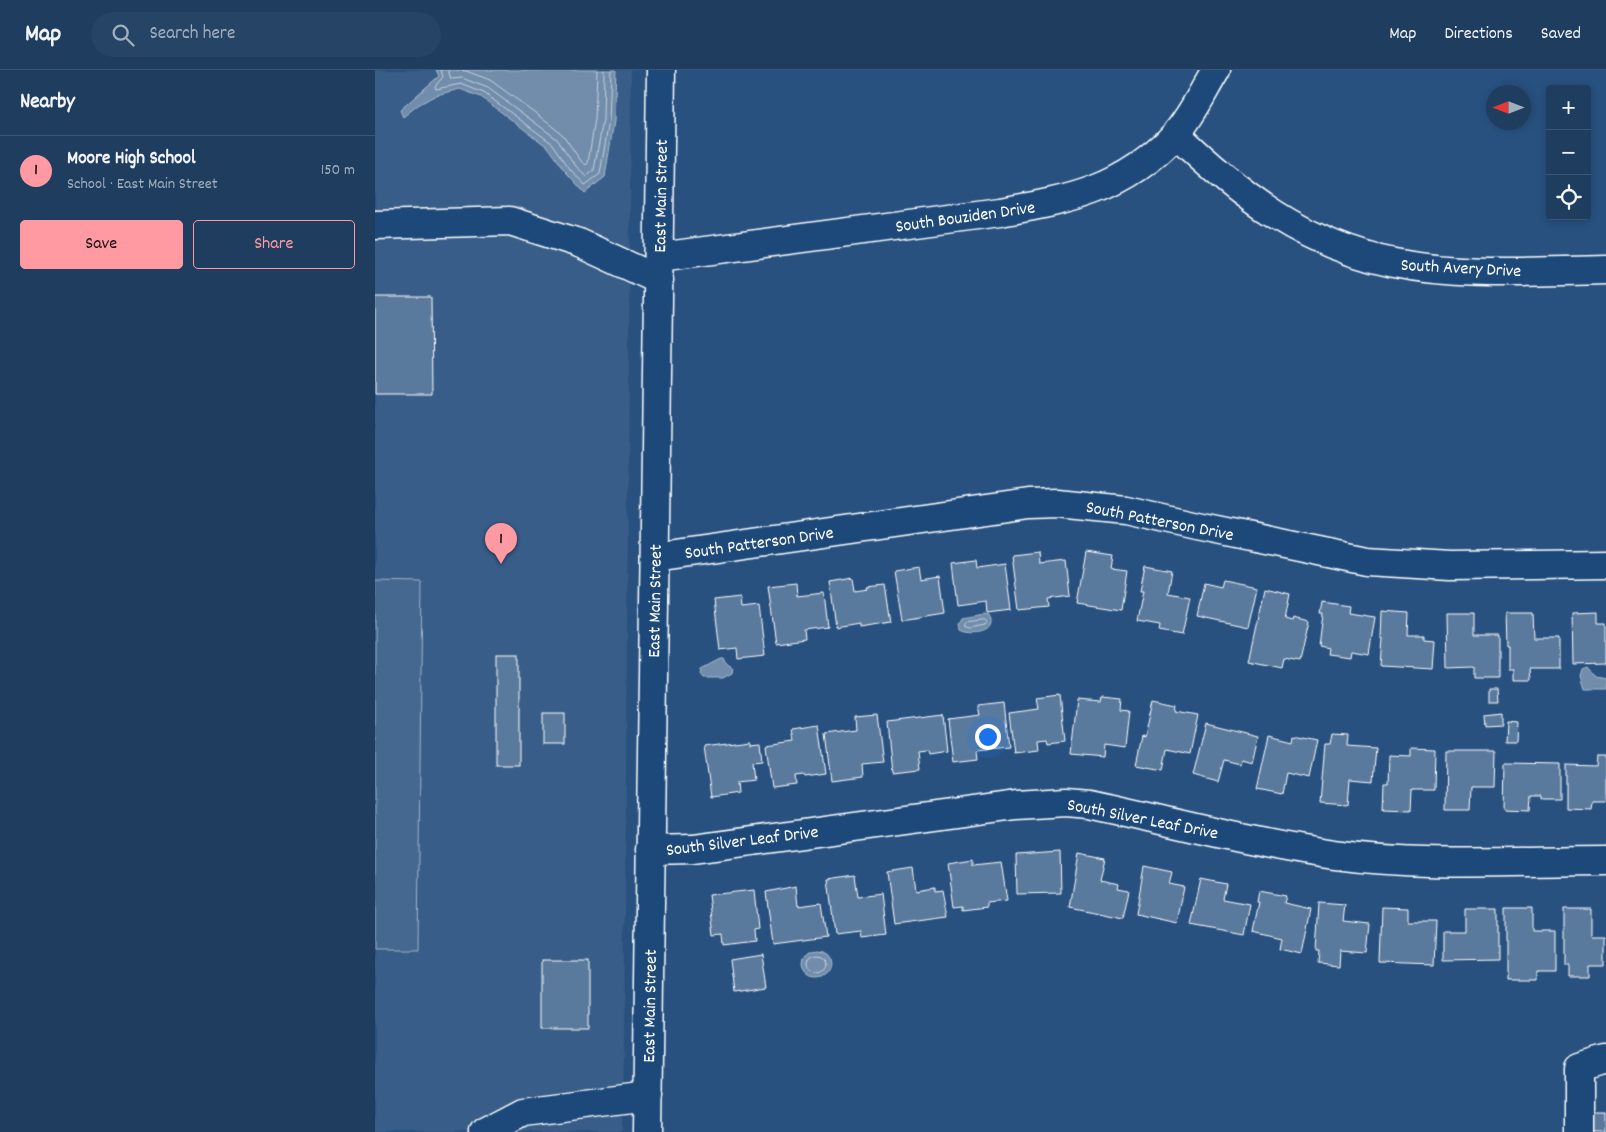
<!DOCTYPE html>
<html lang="en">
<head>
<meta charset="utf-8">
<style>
	:root { --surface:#1e3d5f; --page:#264465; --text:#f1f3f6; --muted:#a1aebd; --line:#3c5674; --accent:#ff9aa2 }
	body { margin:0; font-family:Dekko,sans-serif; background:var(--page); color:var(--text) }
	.controls { position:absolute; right:15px; top:15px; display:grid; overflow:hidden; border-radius:5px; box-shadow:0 2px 8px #0003 }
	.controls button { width:45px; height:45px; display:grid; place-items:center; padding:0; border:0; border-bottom:1px solid var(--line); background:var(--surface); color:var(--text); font:25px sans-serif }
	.compass { position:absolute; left:1111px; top:15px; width:45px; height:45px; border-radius:50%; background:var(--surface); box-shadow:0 2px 8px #0003; rotate:270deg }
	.you { position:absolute; left:612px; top:666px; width:18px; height:18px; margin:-12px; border:4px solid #fff; border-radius:50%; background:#1a73e8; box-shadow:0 0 0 8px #1a73e833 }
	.badge { display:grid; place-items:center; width:32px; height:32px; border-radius:50%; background:var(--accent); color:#111; font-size:16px; font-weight:700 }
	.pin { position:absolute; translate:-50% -41px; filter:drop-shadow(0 1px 2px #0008) }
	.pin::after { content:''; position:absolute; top:26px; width:18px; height:15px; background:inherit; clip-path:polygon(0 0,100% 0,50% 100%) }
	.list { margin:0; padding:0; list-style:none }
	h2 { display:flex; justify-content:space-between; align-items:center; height:65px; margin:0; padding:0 20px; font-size:21px }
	h2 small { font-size:16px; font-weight:400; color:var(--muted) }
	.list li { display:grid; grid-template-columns:32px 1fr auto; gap:15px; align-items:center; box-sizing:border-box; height:70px; padding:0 20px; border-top:1px solid var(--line) }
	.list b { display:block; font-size:19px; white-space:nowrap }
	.list p { margin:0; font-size:16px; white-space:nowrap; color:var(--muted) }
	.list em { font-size:16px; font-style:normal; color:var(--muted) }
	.actions { display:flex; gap:10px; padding:15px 20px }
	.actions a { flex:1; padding:11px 0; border:1px solid var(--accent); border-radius:5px; text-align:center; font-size:18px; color:var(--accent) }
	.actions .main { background:var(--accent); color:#111 }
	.icon { flex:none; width:28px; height:28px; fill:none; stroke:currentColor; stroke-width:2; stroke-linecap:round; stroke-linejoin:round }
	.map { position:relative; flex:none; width:1231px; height:1062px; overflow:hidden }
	header { display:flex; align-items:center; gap:30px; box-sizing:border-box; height:70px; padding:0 25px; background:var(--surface); border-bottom:1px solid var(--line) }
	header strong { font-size:24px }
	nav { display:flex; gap:28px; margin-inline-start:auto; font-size:18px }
	.search { width:350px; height:45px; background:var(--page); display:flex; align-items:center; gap:12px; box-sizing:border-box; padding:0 18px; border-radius:28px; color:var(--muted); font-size:19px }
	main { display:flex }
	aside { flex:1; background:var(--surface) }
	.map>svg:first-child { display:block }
	.built { fill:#375d88 }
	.green { fill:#446890; stroke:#a2b4c8 }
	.water { fill:#718dab; stroke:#aabbcd }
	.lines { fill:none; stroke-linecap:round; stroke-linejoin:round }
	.shore { stroke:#c6d1dd; stroke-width:1 }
	.building { fill:#5a7a9d; stroke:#fff }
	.minor-casing { stroke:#fff; stroke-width:31 }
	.minor { stroke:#1f4a7a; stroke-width:28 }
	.labels { text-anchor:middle; stroke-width:4; stroke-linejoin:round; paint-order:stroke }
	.street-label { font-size:18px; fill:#fff; stroke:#1f4a7a }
</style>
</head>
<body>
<header>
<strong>Map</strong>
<div class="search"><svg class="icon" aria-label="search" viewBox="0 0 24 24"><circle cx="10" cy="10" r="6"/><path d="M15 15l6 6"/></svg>Search here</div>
<nav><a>Map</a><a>Directions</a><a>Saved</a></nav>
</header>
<main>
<aside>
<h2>Nearby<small></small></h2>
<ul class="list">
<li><span class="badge">1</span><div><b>Moore High School</b><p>School · East Main Street</p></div><em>150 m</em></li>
</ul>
<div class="actions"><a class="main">Save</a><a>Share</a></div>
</aside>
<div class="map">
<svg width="1231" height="1062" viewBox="0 0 1231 1062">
	<rect width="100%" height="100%" fill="#28517f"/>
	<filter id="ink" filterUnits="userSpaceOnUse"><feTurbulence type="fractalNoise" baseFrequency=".02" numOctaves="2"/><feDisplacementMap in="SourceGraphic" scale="10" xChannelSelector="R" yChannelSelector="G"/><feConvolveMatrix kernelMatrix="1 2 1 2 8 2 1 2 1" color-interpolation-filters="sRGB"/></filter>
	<g filter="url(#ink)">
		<polygon class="built" points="0,0 256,0 249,988 247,1062 0,1062"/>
		<polygon class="green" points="0,511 47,512 43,879 0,879"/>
		<g class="water">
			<polygon points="61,0 241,0 239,51 230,107 210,123 191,102 174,78 106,27 85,19 61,25 43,35 28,47 25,40 64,6"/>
			<path d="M609,544L614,545C624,563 595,566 586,560L585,553L588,548Z"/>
			<polygon points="346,589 349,589 352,595 358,598 357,603 348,608 329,608 326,604 327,599"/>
			<polygon points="1213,597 1221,606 1231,608 1231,619 1210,619 1206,606 1208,599"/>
			<circle cx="442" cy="894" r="14"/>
		</g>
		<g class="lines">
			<g class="shore">
				<polyline points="66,0 68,7 60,16 61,19 86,14 109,23 178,74 195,99 210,115 225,104 234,51 236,0"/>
				<polyline points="73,0 76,9 87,8 113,18 182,69 200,95 211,107 219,100 228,50 229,0"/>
				<polyline points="83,0 91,1 115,10 159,42 188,65 206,91 211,95 213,93 220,49 222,0"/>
				<polygon points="610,550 612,552 610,555 595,558 590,556 592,552"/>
				<circle cx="442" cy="894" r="9"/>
			</g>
		</g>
		<g class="building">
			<polygon points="0,227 56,227 57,324 0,324"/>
			<polygon points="663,482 664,494 691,491 695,526 673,529 674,537 644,540 637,485"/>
			<polygon points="711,482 738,486 736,499 752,501 746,540 702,533"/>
			<polygon points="601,490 602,498 630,494 636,540 612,543 611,531 583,535 578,493"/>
			<polygon points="770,496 797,501 793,523 815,527 807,565 784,561 785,555 762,551 768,521 765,521"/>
			<polygon points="544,497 546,509 565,506 570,543 527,550 519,501"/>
			<polygon points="478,508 480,521 493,519 492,517 510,515 516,552 484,557 484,553 461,557 455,512"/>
			<polygon points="848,510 882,517 873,557 822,546 829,513 846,517"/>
			<polygon points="421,513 422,526 449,523 453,557 429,560 430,569 401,573 393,516"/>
			<polygon points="890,518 915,524 910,549 917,551 918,548 934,552 925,592 909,589 907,598 874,591"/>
			<polygon points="365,527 366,538 384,536 390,586 363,589 362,578 345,580 339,530"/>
			<polygon points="947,532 974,536 973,543 1000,547 994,584 976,581 975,587 952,584 953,578 944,576 948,544 945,544"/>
			<polygon points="1007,541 1034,543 1033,565 1049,565 1049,569 1060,570 1058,599 1006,596 1008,568 1006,568"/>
			<polygon points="1223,542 1223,553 1231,553 1231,593 1198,594 1197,543"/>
			<polygon points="1072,543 1099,543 1099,565 1123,565 1123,608 1099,608 1099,597 1073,598"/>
			<polygon points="1130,543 1158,543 1159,568 1184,568 1184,599 1155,599 1156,610 1138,610 1138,599 1133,599 1133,575 1131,575"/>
			<rect x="121" y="584" width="23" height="111"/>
			<polygon points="1114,619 1122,619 1123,631 1114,631"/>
			<polygon points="685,625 690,671 673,673 672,669 663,670 664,680 639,683 634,643 664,639 662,628"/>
			<polygon points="727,627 747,629 746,640 754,641 750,678 729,675 728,687 696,684 702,630 726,632"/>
			<polygon points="778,630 802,635 801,641 823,645 815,684 792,679 788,700 761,695 767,666 770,667"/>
			<polygon points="629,633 634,677 602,680 603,689 578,692 573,649 605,645 603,636"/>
			<polygon points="1126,642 1126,654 1110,655 1109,644"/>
			<rect x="168" y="643" width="22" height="31"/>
			<polygon points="502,645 508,692 487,694 488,707 457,711 451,664 481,660 480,647"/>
			<polygon points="568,645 572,681 553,684 552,680 543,681 545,699 517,702 512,652"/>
			<polygon points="1131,651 1142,652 1141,671 1130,671"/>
			<polygon points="831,653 883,666 877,692 866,689 865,694 849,690 843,712 818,705"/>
			<polygon points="444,655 451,704 430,707 429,705 421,706 422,715 397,718 391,675 420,671 418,659"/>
			<polygon points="957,664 973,665 972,676 1001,678 998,711 975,709 973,735 945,733 950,674 955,674"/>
			<polygon points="894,665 918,671 919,665 942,670 934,708 911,703 907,724 882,719"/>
			<polygon points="375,670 375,673 385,672 387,691 377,692 379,710 362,712 363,723 336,727 329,676"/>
			<polygon points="1036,678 1060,679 1059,720 1037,720 1036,740 1008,739 1009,713 1013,713 1014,685 1036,686"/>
			<polygon points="1071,681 1121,681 1120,717 1096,717 1095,740 1070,740"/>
			<polygon points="1222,687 1231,687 1231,731 1217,731 1216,739 1191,738 1191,695 1221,696"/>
			<polygon points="1130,693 1185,694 1185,729 1166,729 1166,726 1156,726 1155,740 1129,739"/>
			<polygon points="685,782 686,823 642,824 641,785"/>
			<polygon points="704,783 730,788 725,810 744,814 743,818 754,820 748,848 695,837"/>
			<polygon points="598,789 598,795 626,792 632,831 612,833 612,837 588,840 588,836 579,837 573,793"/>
			<polygon points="769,796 797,802 794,814 809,817 802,853 761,844"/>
			<polygon points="538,798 541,820 560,817 560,821 568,820 573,847 519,854 512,802"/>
			<polygon points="480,805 483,827 506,824 511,865 487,868 486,861 460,864 453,809"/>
			<polygon points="826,809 851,814 848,829 875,834 869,865 816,855"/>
			<polygon points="421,816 423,836 446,833 451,867 398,874 391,822"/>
			<polygon points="379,820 383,859 379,860 380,871 349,875 348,864 339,865 334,825"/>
			<polygon points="884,821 911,826 909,833 936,839 927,884 905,879 907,868 878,861 884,832 882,832"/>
			<polygon points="944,833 970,835 968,851 995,854 992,883 965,881 964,895 943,893 944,881 941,881"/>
			<polygon points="1007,837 1033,838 1033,851 1061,851 1059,895 1005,893"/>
			<polygon points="1131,838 1157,838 1157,861 1180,861 1180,901 1163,901 1163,910 1131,910"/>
			<polygon points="1090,839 1123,839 1123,889 1068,890 1068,861 1090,861"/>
			<polygon points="1189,839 1216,839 1216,865 1231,865 1231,894 1215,894 1215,906 1193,906 1193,895 1189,895"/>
			<polygon points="386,884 391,917 359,922 355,889"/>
			<rect x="167" y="890" width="46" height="68"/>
			<rect x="1217" y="1042" width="14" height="20"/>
		</g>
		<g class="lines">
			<defs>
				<g id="minor">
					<path d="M801,64C865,126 930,175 1019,193C1088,207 1161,201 1231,200"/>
					<polyline points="0,155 135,151 204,173 284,210"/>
					<path d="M284,187L625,142C695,130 749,120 800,65C817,46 828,21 841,0"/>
					<polyline points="280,487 653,434 682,433 751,440 822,456 992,491 1075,496 1231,494"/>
					<path d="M275,780L318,779L641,735L691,732L714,734C795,751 876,773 959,785C1048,797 1141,791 1231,791"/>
					<polyline points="110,1062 148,1042 273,1026"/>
					<polyline points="272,1062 286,0"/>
					<polyline points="1204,1062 1204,998 1231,990"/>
				</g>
			</defs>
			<use href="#minor" class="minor-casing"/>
			<use href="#minor" class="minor"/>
		</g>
	</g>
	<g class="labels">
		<g class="street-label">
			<text transform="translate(285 126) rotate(-89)" y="6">East Main Street</text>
			<text transform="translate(590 146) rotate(-8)" y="6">South Bouziden Drive</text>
			<text transform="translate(1086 197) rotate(3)" y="6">South Avery Drive</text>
			<text transform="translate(785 450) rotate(11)" y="6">South Patterson Drive</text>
			<text transform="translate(384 472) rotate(-8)" y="6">South Patterson Drive</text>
			<text transform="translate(279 531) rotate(-89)" y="6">East Main Street</text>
			<text transform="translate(768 748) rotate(11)" y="6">South Silver Leaf Drive</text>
			<text transform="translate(367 770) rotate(-7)" y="6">South Silver Leaf Drive</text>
			<text transform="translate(274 936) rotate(-89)" y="6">East Main Street</text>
		</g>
	</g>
</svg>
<div class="controls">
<button>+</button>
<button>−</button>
<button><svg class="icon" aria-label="locate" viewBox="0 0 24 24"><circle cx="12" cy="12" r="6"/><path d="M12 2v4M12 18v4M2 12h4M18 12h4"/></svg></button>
</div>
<svg class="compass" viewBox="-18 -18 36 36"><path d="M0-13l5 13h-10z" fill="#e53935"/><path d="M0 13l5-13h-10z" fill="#a1aebd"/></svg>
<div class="you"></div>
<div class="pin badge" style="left:126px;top:494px">1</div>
</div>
</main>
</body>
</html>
